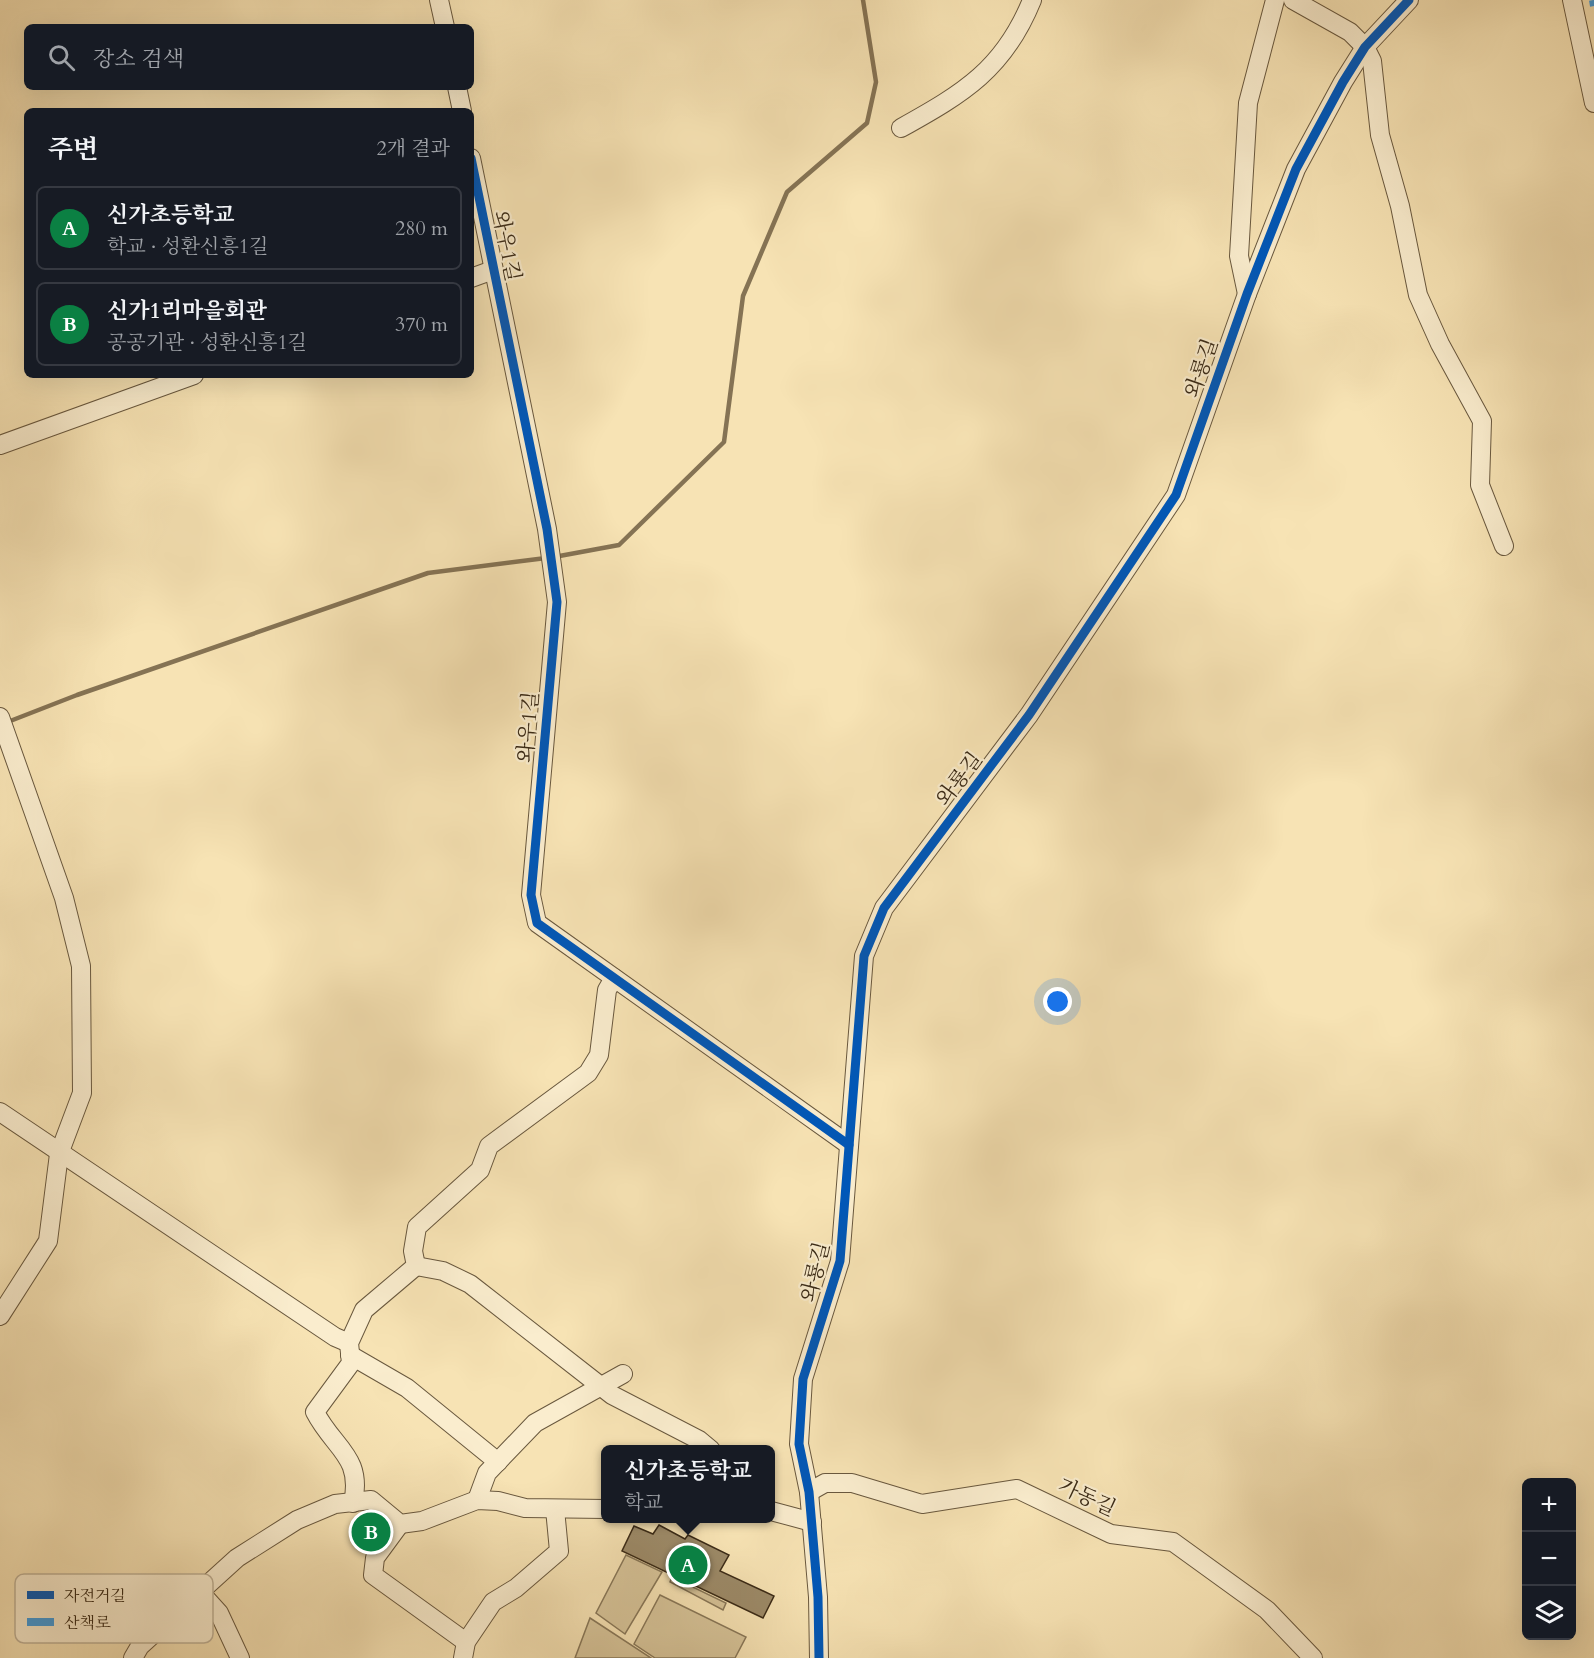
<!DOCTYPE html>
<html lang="ko">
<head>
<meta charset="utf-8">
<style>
	:root { --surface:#171b24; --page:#20242c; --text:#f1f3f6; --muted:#9ea1a6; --line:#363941; --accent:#0b8043 }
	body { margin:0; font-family:Cardo,"Noto Serif KR",serif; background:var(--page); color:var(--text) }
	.controls { position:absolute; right:18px; bottom:18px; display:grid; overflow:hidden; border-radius:9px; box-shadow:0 6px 24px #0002 }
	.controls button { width:54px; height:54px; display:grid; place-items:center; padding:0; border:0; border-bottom:2px solid var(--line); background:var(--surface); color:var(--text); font:30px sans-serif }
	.you { position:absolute; left:1058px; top:1002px; width:21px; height:21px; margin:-15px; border:4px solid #fff; border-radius:50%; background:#1a73e8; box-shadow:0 0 0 9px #1a73e833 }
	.badge { display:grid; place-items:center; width:39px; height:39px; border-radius:50%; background:var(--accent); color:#fff; font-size:20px; font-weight:700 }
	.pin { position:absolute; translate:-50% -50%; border:3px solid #fff; box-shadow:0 2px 6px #0006 }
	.popup { position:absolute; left:601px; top:1445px; width:174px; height:78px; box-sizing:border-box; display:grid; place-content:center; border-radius:9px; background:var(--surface); filter:drop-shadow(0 2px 4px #0005); font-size:20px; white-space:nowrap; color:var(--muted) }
	.popup b { font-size:22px; color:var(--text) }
	.popup::after { content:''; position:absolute; left:50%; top:100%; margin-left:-12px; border:12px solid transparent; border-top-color:var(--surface) }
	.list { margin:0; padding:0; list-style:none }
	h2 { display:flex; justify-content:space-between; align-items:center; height:78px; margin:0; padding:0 24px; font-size:26px }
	h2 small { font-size:20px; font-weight:400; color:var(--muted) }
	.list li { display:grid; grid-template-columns:39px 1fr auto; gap:18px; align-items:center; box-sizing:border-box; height:84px; margin:0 12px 12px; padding:0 12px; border:2px solid var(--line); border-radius:9px }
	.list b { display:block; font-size:22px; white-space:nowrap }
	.list p { margin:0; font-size:20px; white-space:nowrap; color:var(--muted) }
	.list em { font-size:20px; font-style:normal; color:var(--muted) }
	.icon { flex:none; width:33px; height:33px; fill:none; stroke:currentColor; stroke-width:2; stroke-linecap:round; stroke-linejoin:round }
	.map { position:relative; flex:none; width:1594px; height:1658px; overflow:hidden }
	.search { position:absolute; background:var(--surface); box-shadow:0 6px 24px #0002; left:24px; top:24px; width:450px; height:66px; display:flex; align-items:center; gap:15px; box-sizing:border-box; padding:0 21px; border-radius:9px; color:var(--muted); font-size:22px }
	.panel { position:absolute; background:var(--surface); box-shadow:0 6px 24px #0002; left:24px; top:108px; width:450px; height:270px; border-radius:9px }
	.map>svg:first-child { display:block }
	.green { fill:#d7c499; stroke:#887758; stroke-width:1.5 }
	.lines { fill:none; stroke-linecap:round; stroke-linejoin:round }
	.stream { stroke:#857354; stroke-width:4.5 }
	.building { fill:#9c8a68; stroke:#3a2a16; stroke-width:1.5 }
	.minor-casing { stroke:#69583e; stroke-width:20 }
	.minor { stroke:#faedce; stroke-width:18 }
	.quiet { stroke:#3e9cdf; stroke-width:8; stroke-dasharray:15 8; stroke-linecap:butt }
	.cycleway-casing { stroke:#faedce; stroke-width:13 }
	.cycleway { stroke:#0057b8; stroke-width:9 }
	.labels { text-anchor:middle; stroke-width:4.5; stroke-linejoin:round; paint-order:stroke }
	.street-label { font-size:21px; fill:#3a2a16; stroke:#faedce }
	.key { fill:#faedce; stroke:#c0b297; stroke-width:1.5 }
	.key-label { font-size:16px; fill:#3a2a16 }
</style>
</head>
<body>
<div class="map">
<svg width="1594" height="1658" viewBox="0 0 1594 1658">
	<rect width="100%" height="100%" fill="#f7e3b4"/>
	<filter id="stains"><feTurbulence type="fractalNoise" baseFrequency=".00333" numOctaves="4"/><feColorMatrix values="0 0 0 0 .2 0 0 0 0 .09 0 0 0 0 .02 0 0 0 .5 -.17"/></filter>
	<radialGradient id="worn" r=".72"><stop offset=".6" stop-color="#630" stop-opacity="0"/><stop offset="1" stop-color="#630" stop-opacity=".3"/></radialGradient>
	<g class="green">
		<polygon points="626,1555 662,1572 625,1634 596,1613"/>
		<polygon points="672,1577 726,1603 723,1610 670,1582"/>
		<polygon points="660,1595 746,1637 735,1658 655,1658 634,1644"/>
		<polygon points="590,1618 651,1658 575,1658"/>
	</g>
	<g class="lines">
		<g class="stream">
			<polyline points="554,557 619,545 724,442 743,296 787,192 867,123 876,82 863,0"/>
			<polyline points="5,723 77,695 428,573 546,558"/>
		</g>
	</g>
	<polygon class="building" points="659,1525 685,1539 688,1535 729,1555 720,1571 774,1596 763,1618 622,1551 634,1526 653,1534"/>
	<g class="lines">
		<defs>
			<g id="minor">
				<polyline points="439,0 445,27"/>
				<polyline points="1293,0 1350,32 1365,47 1372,61 1380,135 1400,206 1418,295 1440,344 1482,421 1480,485 1504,546"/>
				<polyline points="1572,0 1594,103"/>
				<polyline points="457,87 462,111"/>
				<path d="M901,128C964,93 1004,69 1032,0"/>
				<polyline points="471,158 547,529 557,602 531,895 537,923 849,1145"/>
				<polyline points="471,278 493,270"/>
				<polyline points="1247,294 1239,256 1248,103 1275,0"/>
				<polyline points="0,445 194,375"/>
				<polyline points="0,717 64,898 81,966 82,1093 59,1154 48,1241 0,1316"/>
				<polyline points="0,1112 335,1337 349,1343"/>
				<polyline points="416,1266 443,1271 470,1284 612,1395 699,1440 711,1450"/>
				<polyline points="350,1355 407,1388 498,1462"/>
				<polyline points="809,1492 825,1483 852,1483 922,1504 1017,1489 1111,1534 1173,1542 1267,1610 1313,1658"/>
				<polyline points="477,1500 487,1473 535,1423 623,1374"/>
				<path d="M353,1503C363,1456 334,1449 315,1412L351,1363L349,1343L364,1310L416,1266L413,1251L417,1227L480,1170L489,1146L588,1073L599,1055L607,990L614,978"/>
				<polyline points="771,1511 812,1522"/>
				<polyline points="400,1524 375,1558 373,1575 466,1642"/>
				<polyline points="200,1592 219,1613 240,1658"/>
				<polyline points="133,1658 140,1646 237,1558 297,1520 335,1504 371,1500 400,1524 422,1521 477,1500 498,1501 525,1508 606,1509"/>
				<polyline points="463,1658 466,1642 493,1602 516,1588 559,1551 555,1509"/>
				<polyline points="819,1658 818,1597 809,1492 799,1444 803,1379 840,1261 864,956 884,908 1029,715 1176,495 1247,294 1296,169 1343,82 1365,47 1409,0"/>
			</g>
		</defs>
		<use href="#minor" class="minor-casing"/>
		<use href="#minor" class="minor"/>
		<polyline class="quiet" points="1593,0 1594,6"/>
		<defs>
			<g id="cycleway">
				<polyline points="471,158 547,529 557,602 531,895 537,923 849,1145"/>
				<polyline points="819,1658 818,1597 809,1492 799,1444 803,1379 840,1261 864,956 884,908 1029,715 1176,495 1247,294 1296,169 1343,82 1365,47 1409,0"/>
			</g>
		</defs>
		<use href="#cycleway" class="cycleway-casing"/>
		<use href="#cycleway" class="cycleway"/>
	</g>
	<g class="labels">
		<g class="street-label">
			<text transform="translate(507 246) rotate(79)" y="7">와우1길</text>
			<text transform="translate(1201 368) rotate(-71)" y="7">와룡길</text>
			<text transform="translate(528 727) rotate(-85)" y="7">와우1길</text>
			<text transform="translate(959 779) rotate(-53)" y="7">와룡길</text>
			<text transform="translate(815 1272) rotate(-76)" y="7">와룡길</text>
			<text transform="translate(1087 1497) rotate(25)" y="7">가동길</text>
		</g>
	</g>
	<rect x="15" y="1574" width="198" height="69" rx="9" class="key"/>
	<rect x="27" y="1591" width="27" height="8" fill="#0057b8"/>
	<rect x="27" y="1618" width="27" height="8" fill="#3e9cdf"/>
	<g class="key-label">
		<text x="64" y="1601">자전거길</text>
		<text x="64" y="1628">산책로</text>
	</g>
	<rect width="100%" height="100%" filter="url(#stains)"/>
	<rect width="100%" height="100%" fill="url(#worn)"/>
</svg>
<div class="controls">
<button>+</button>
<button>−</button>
<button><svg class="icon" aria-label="layers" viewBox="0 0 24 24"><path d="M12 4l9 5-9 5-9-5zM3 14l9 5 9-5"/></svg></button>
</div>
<div class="you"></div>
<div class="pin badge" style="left:688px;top:1565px">A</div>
<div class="popup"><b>신가초등학교</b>학교</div>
<div class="pin badge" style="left:371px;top:1532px">B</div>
<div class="search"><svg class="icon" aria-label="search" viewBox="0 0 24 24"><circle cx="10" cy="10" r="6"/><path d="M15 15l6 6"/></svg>장소 검색</div>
<section class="panel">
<h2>주변<small>2개 결과</small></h2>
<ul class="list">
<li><span class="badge">A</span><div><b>신가초등학교</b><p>학교 · 성환신흥1길</p></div><em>280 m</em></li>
<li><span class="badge">B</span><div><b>신가1리마을회관</b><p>공공기관 · 성환신흥1길</p></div><em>370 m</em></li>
</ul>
</section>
</div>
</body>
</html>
